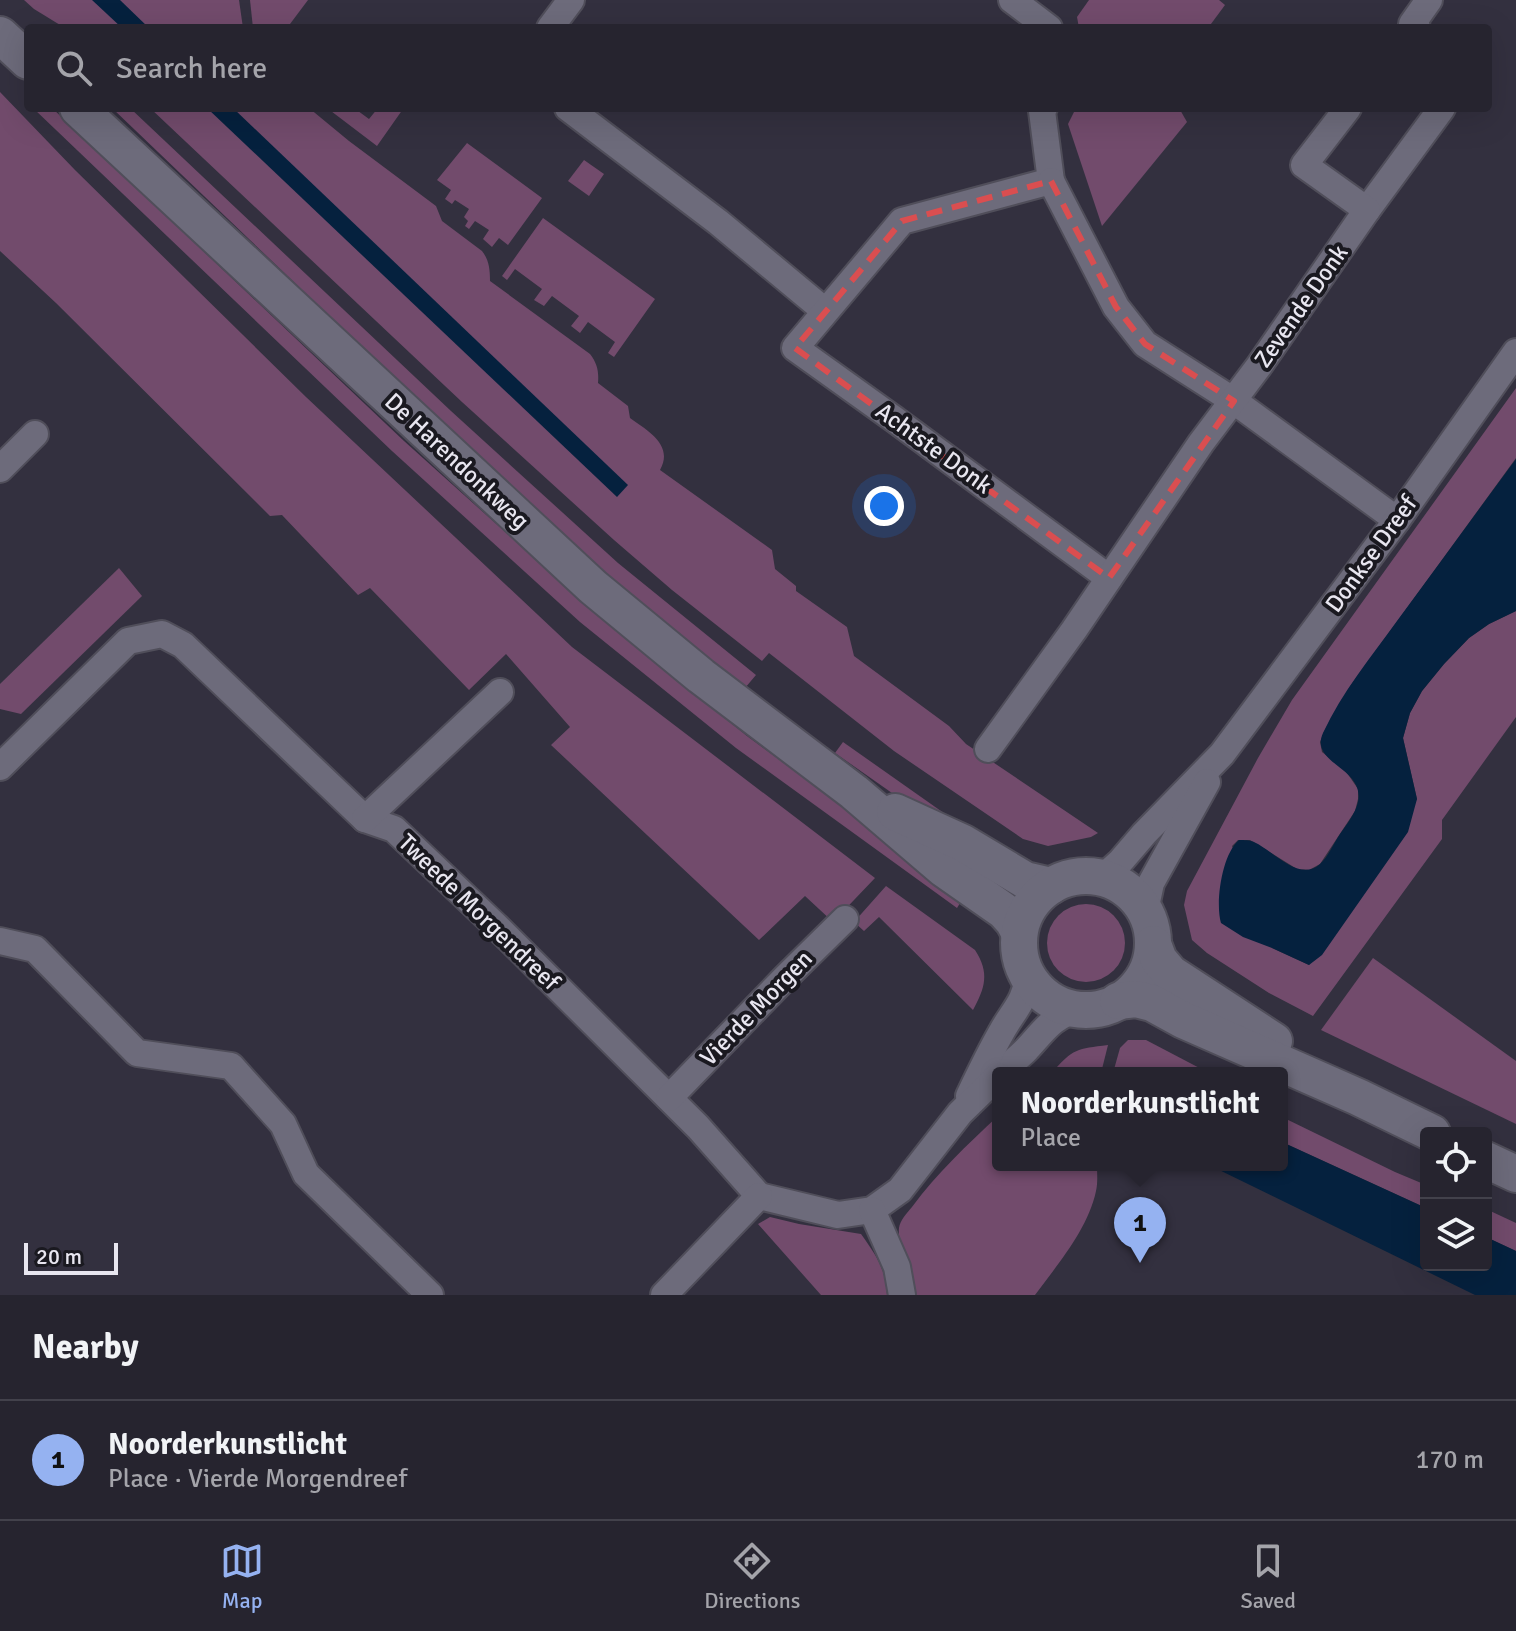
<!DOCTYPE html>
<html lang="en">
<head>
<meta charset="utf-8">
<style>
	:root { --surface:#26242f; --page:#32303b; --text:#f1f3f6; --muted:#a4a4aa; --line:#42414b; --accent:#95b2f1 }
	body { margin:0; font-family:Signika,sans-serif; background:var(--page); color:var(--text) }
	.controls { position:absolute; right:24px; bottom:24px; display:grid; overflow:hidden; border-radius:8px; box-shadow:0 8px 32px #0002 }
	.controls button { width:72px; height:72px; display:grid; place-items:center; padding:0; border:0; border-bottom:2px solid var(--line); background:var(--surface); color:var(--text); font:40px sans-serif }
	.scale { position:absolute; left:24px; bottom:20px; width:94px; box-sizing:border-box; padding-left:8px; border:4px solid #e8e6f0; border-top:0; font-size:22px; line-height:28px; white-space:nowrap; color:#e8e6f0; -webkit-text-stroke:6px #1a1920; paint-order:stroke }
	.you { position:absolute; left:884px; top:506px; width:28px; height:28px; margin:-20px; border:6px solid #fff; border-radius:50%; background:#1a73e8; box-shadow:0 0 0 12px #1a73e833 }
	.badge { display:grid; place-items:center; width:52px; height:52px; border-radius:50%; background:var(--accent); color:#111; font-size:26px; font-weight:700 }
	.pin { position:absolute; translate:-50% -66px; filter:drop-shadow(0 2px 4px #0008) }
	.pin::after { content:''; position:absolute; top:42px; width:28px; height:24px; background:inherit; clip-path:polygon(0 0,100% 0,50% 100%) }
	.popup { position:absolute; left:992px; top:1067px; width:296px; height:104px; box-sizing:border-box; display:grid; place-content:center; border-radius:8px; background:var(--surface); filter:drop-shadow(0 2px 6px #0005); font-size:26px; white-space:nowrap; color:var(--muted) }
	.popup b { font-size:30px; color:var(--text) }
	.popup::after { content:''; position:absolute; left:50%; top:100%; margin-left:-16px; border:16px solid transparent; border-top-color:var(--surface) }
	.list { margin:0; padding:0; list-style:none }
	h2 { display:flex; justify-content:space-between; align-items:center; height:104px; margin:0; padding:0 32px; font-size:34px }
	h2 small { font-size:26px; font-weight:400; color:var(--muted) }
	.list li { display:grid; grid-template-columns:52px 1fr auto; gap:24px; align-items:center; box-sizing:border-box; height:120px; padding:0 32px; border-top:2px solid var(--line) }
	.list b { display:block; font-size:30px; white-space:nowrap }
	.list p { margin:0; font-size:26px; white-space:nowrap; color:var(--muted) }
	.list em { font-size:26px; font-style:normal; color:var(--muted) }
	.icon { flex:none; width:44px; height:44px; fill:none; stroke:currentColor; stroke-width:2; stroke-linecap:round; stroke-linejoin:round }
	.map { position:relative; flex:none; width:1516px; height:1295px; overflow:hidden }
	.search { position:absolute; background:var(--surface); box-shadow:0 8px 32px #0002; left:24px; right:24px; top:24px; height:88px; display:flex; align-items:center; gap:20px; box-sizing:border-box; padding:0 28px; border-radius:8px; color:var(--muted); font-size:30px }
	.sheet { height:224px; background:var(--surface) }
	nav { display:flex; justify-content:space-around; align-items:center; box-sizing:border-box; height:112px; border-top:2px solid var(--line); background:var(--surface); font-size:22px; color:var(--muted) }
	nav a { display:grid; justify-items:center; gap:4px }
	nav .on { color:var(--accent) }
	.map>svg:first-child { display:block }
	.green { fill:#724b6c }
	.water { fill:#05213e }
	.lines { fill:none; stroke-linecap:round; stroke-linejoin:round }
	.minor-casing { stroke:#504e5a; stroke-width:30 }
	.secondary-casing { stroke:#504e5a; stroke-width:40 }
	.minor { stroke:#6d6b7b; stroke-width:26 }
	.secondary { stroke:#6d6b7b; stroke-width:36 }
	.marked { fill:none; stroke:#da4e50; stroke-width:6; stroke-dasharray:16 10; stroke-linejoin:round }
	.labels { text-anchor:middle; stroke-width:8; stroke-linejoin:round; paint-order:stroke }
	.street-label { font-size:24px; fill:#e8e6f0; stroke:#1a1920 }
</style>
</head>
<body>
<div class="map">
<svg width="1516" height="1295" viewBox="0 0 1516 1295">
	<rect width="100%" height="100%" fill="#33303f"/>
	<g class="green">
		<polygon points="24,0 239,0 243,28 65,28 34,9"/>
		<polygon points="250,0 308,0 287,28 253,28"/>
		<polygon points="1089,0 1219,0 1225,5 1208,28 1079,28 1077,17"/>
		<polygon points="0,92 75,170 306,397 572,647 875,878 833,922 805,896 759,940 551,745 570,727 506,654 469,690 370,588 358,595 282,515 270,516 56,303 0,251"/>
		<polygon points="33,108 52,108 404,441 592,610 747,736 965,895 957,908 736,748 580,622 392,451"/>
		<polygon points="112,108 130,108 451,411 618,563 756,675 745,688 606,573 437,419"/>
		<path d="M150,108H309L349,141L436,206L442,221L482,251C489,260 490,269 490,281L590,354C597,363 599,371 598,383L628,406L630,418C648,431 674,445 660,470L772,550L775,569L796,586V591L847,627L854,656L949,726L966,744L1098,833L1091,837L1048,846L1023,839L894,751L769,653L762,661L672,590L614,540L462,402Z"/>
		<polygon points="327,108 354,108 369,119 378,108 403,109 377,146"/>
		<polygon points="1076,108 1179,108 1187,122 1102,226 1068,124"/>
		<polygon points="467,143 542,198 508,245 499,238 492,247 483,239 489,230 475,221 469,229 465,226 468,221 464,217 469,209 455,200 452,204 445,199 451,190 437,180"/>
		<polygon points="584,160 604,174 589,196 568,181"/>
		<polygon points="543,218 655,299 614,357 608,353 615,342 588,322 580,333 571,326 579,316 552,296 544,306 534,300 542,289 515,269 507,280 502,276"/>
		<polygon points="1516,388 1516,458 1351,685 1324,732 1320,742 1322,752 1345,770 1358,789 1358,799 1355,811 1320,864 1309,870 1297,869 1250,840 1238,840 1232,846 1272,948 1309,965 1417,799 1403,738 1410,713 1422,691 1444,664 1469,638 1489,624 1516,611 1516,717 1442,820 1442,839 1313,1016 1269,993 1207,953 1192,940 1184,905 1187,891 1258,758 1292,700"/>
		<polygon points="119,568 142,596 21,714 0,709 0,684"/>
		<polygon points="843,742 975,835 972,838 892,793 835,753"/>
		<path d="M886,886L975,950C990,973 985,988 973,1010L879,917L864,931L854,922Z"/>
		<circle cx="1086" cy="943" r="39"/>
		<polygon points="1373,958 1516,1061 1516,1124 1321,1030"/>
		<polygon points="1128,1040 1146,1040 1209,1073 1113,1073 1120,1048"/>
		<path d="M1108,1045L1101,1073H1052C1073,1048 1077,1049 1108,1045Z"/>
		<path d="M998,1116V1165H1097C1097,1173 1098,1182 1096,1191C1088,1229 1058,1264 1035,1295H915C912,1277 897,1244 899,1228C900,1220 907,1213 912,1207C937,1173 967,1145 998,1116Z"/>
		<polygon points="1282,1117 1395,1172 1426,1185 1426,1208 1282,1142"/>
		<polygon points="1486,1209 1516,1223 1516,1251 1486,1237"/>
		<path d="M770,1217L799,1224L861,1234C876,1255 886,1269 887,1295H821L758,1224Z"/>
	</g>
	<g class="water">
		<polygon points="92,0 120,0 149,28 122,28"/>
		<polygon points="207,108 233,108 628,485 617,497"/>
		<path d="M1516,459V611L1489,624L1469,638L1444,664L1422,691L1410,713L1403,738L1417,799L1408,832L1322,955L1309,965L1272,948L1243,937L1221,923C1215,903 1222,854 1239,840C1241,840 1249,840 1251,841C1271,847 1298,884 1320,864C1328,857 1334,843 1340,834C1347,824 1355,814 1358,802C1365,767 1309,764 1323,733C1342,692 1371,657 1397,621C1437,567 1476,513 1516,459Z"/>
		<polygon points="1282,1142 1426,1208 1426,1265 1486,1265 1486,1237 1516,1251 1516,1295 1475,1295 1209,1165 1282,1165"/>
	</g>
	<g class="lines">
		<defs>
			<g id="minor">
				<polyline points="1012,0 1049,28"/>
				<polyline points="550,28 571,0"/>
				<polyline points="1417,28 1412,24 1429,0"/>
				<polyline points="568,108 718,222 825,311"/>
				<polyline points="1044,108 1042,111 1051,181 902,221 795,348 894,419 1109,578"/>
				<polyline points="1051,181 1116,307 1145,344 1234,401 1397,520"/>
				<polyline points="1367,210 1442,108"/>
				<polyline points="0,469 35,434"/>
				<polyline points="988,749 1074,630 1201,443 1259,366 1367,210 1304,165 1348,108"/>
				<polyline points="0,767 128,641 162,634 183,645 365,819 394,829 496,926 698,1127 759,1196"/>
				<polyline points="365,819 500,692"/>
				<polyline points="1095,876 1110,871 1120,862 1144,834 1222,754 1397,520 1516,352"/>
				<polyline points="1145,911 1151,883 1207,782"/>
				<polyline points="0,941 35,949 137,1053 231,1066 283,1124 306,1174 430,1295"/>
				<path d="M1001,1073C1009,1065 1018,1058 1026,1050C1044,1031 1051,1017 1078,1009"/>
				<path d="M969,1096C979,1075 989,1054 1001,1033C1012,1012 1025,1003 1028,977"/>
				<polyline points="669,1098 786,977 845,919"/>
				<polyline points="759,1196 838,1215 872,1210 900,1190 960,1113 998,1076"/>
				<polyline points="872,1210 897,1267 902,1295"/>
				<polyline points="664,1295 759,1196"/>
			</g>
			<g id="secondary">
				<polyline points="0,35 28,61"/>
				<polyline points="78,108 593,587 701,676 854,792 944,869 1004,911 1013,921 1019,932"/>
				<polyline points="895,812 963,843 1025,880 1051,886"/>
				<circle cx="1086" cy="943" r="67"/>
				<polyline points="1153,944 1159,960 1170,973 1274,1041"/>
				<polyline points="1118,1001 1136,999 1152,1003 1183,1020 1358,1097 1432,1133"/>
				<polyline points="1486,1160 1516,1174"/>
			</g>
		</defs>
		<use href="#minor" class="minor-casing"/>
		<use href="#secondary" class="secondary-casing"/>
		<use href="#minor" class="minor"/>
		<use href="#secondary" class="secondary"/>
	</g>
	<path class="marked" d="M1051,181L1116,307L1145,344L1234,401L1109,578L795,348L902,221Z"/>
	<g class="labels">
		<g class="street-label">
			<text transform="translate(1301 306) rotate(-55)" y="8">Zevende Donk</text>
			<text transform="translate(934 448) rotate(36)" y="8">Achtste Donk</text>
			<text transform="translate(457 461) rotate(43)" y="8">De Harendonkweg</text>
			<text transform="translate(1371 554) rotate(-54)" y="8">Donkse Dreef</text>
			<text transform="translate(479 912) rotate(44)" y="8">Tweede Morgendreef</text>
			<text transform="translate(756 1008) rotate(-46)" y="8">Vierde Morgen</text>
		</g>
	</g>
</svg>
<div class="controls">
<button><svg class="icon" aria-label="locate" viewBox="0 0 24 24"><circle cx="12" cy="12" r="6"/><path d="M12 2v4M12 18v4M2 12h4M18 12h4"/></svg></button>
<button><svg class="icon" aria-label="layers" viewBox="0 0 24 24"><path d="M12 4l9 5-9 5-9-5zM3 14l9 5 9-5"/></svg></button>
</div>
<div class="scale">20 m</div>
<div class="you"></div>
<div class="pin badge" style="left:1140px;top:1263px">1</div>
<div class="popup"><b>Noorderkunstlicht</b>Place</div>
<div class="search"><svg class="icon" aria-label="search" viewBox="0 0 24 24"><circle cx="10" cy="10" r="6"/><path d="M15 15l6 6"/></svg>Search here</div>
</div>
<section class="sheet">
<h2>Nearby<small></small></h2>
<ul class="list">
<li><span class="badge">1</span><div><b>Noorderkunstlicht</b><p>Place · Vierde Morgendreef</p></div><em>170 m</em></li>
</ul>
</section>
<nav>
<a class="on"><svg class="icon" aria-label="map" viewBox="0 0 24 24"><path d="M3 6l6-2 6 2 6-2v14l-6 2-6-2-6 2zM9 4v14M15 6v14"/></svg>Map</a>
<a><svg class="icon" aria-label="directions" viewBox="0 0 24 24"><path d="M12 3l9 9-9 9-9-9zM9 14v-3h6M13 9l2 2-2 2"/></svg>Directions</a>
<a><svg class="icon" aria-label="saved" viewBox="0 0 24 24"><path d="M7 4h10v16l-5-4-5 4z"/></svg>Saved</a>
</nav>
</body>
</html>
